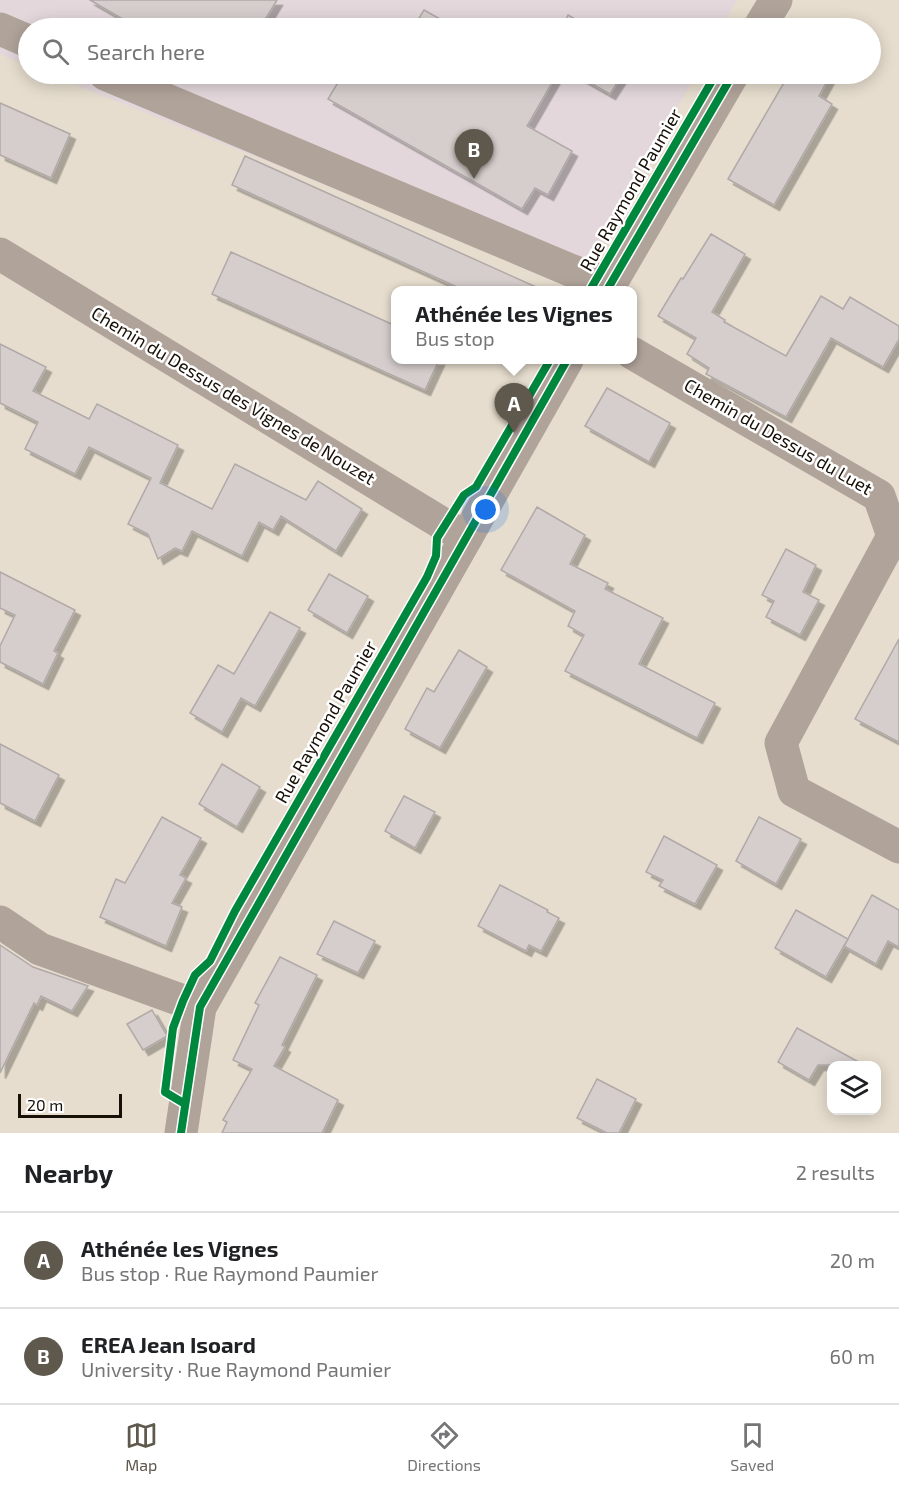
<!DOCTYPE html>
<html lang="en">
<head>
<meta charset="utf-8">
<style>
	:root { --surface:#fff; --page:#f6f6f6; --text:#202124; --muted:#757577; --line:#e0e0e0; --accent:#5f584c }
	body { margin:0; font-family:"Exo 2",sans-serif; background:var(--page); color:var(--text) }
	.controls { position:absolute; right:18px; bottom:18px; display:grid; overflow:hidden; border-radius:12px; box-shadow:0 3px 15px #0003 }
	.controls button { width:54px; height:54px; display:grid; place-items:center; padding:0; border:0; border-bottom:2px solid var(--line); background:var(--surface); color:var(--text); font:30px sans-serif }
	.scale { position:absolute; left:18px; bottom:15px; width:104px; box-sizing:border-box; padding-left:6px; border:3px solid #161006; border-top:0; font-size:16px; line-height:21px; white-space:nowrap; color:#161006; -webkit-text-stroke:4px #fff; paint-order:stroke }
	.you { position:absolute; left:486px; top:510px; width:21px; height:21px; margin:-15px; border:4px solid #fff; border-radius:50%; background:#1a73e8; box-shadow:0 0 0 9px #1a73e833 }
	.badge { display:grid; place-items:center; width:39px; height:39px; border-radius:50%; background:var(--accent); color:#fff; font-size:20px; font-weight:700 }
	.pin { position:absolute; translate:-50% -50px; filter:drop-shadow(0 2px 3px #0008) }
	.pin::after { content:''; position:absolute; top:32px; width:21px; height:18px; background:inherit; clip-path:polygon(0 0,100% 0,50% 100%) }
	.popup { position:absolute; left:391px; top:286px; width:246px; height:78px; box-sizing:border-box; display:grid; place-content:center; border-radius:12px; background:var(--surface); filter:drop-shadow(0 2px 4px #0005); font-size:20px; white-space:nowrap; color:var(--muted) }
	.popup b { font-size:22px; color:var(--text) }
	.popup::after { content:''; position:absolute; left:50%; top:100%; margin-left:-12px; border:12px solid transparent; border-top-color:var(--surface) }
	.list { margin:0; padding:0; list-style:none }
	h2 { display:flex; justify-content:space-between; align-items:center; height:78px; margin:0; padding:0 24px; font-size:26px }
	h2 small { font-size:20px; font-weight:400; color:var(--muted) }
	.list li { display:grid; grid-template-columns:39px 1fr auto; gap:18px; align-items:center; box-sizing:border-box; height:96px; padding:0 24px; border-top:2px solid var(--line) }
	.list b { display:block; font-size:22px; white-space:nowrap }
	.list p { margin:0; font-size:20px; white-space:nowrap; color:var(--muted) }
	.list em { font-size:20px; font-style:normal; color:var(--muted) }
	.icon { flex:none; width:33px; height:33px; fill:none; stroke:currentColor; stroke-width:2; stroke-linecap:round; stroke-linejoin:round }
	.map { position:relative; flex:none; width:899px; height:1133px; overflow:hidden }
	.search { position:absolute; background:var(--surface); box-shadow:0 3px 15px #0003; left:18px; right:18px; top:18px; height:66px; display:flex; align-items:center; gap:15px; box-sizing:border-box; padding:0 21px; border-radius:33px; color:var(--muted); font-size:22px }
	.sheet { height:270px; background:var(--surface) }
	nav { display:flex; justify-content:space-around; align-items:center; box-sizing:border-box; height:84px; border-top:2px solid var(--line); background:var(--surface); font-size:16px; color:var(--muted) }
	nav a { display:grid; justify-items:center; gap:3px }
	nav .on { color:var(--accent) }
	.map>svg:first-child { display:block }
	.education { fill:#e3d7db }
	.building { fill:#d5cecc; stroke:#b0a9a8; stroke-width:1.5; filter:url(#shadow) }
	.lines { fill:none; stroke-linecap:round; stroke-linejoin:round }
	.minor { stroke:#b0a39a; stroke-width:33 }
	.cycleway-casing { stroke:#fff; stroke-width:11 }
	.cycleway { stroke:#00873e; stroke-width:8 }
	.labels { text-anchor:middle; stroke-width:5; stroke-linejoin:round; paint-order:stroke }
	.street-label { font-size:18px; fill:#161006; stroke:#fff }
</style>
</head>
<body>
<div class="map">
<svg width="899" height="1133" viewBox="0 0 899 1133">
	<defs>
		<filter id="shadow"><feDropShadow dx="5.5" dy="5.5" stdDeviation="0" flood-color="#0004"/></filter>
	</defs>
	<rect width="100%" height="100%" fill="#e6ddce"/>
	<g class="education">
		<polygon points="0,0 737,0 721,28 28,28 28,66 0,54"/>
		<polygon points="48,74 696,74 577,285"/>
	</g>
	<g class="building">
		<polygon points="90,0 277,0 260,28 138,28"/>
		<polygon points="424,10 456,28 413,28"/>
		<polygon points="568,15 591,28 553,28 556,24 562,28"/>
		<polygon points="343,74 557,74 527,126 572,151 548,195 535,188 522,209 328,99"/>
		<polygon points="575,74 623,74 610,94"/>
		<polygon points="789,74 831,74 819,96 832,104 774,205 728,179"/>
		<polygon points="0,103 70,134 51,178 0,155"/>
		<polygon points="245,156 545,291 466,291 232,185"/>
		<polygon points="711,234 745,254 712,312 725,320 724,322 786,356 821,296 843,309 850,297 899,326 899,339 883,367 831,338 786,417 706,374 709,368 687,354 696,338 658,316 681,278 683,279"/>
		<polygon points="231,252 396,326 396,360 439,360 425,390 212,294"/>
		<polygon points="0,344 46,367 33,391 89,419 97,404 178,445 160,483 212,509 235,464 306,500 318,481 362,509 336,551 281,516 273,530 259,522 242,556 192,531 182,551 175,548 158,559 148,534 128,524 151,478 89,447 75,474 25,449 38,422 0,403"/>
		<polygon points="607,388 670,423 649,462 585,426"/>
		<polygon points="537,507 585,535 570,564 608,583 605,589 663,618 639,664 715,703 697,738 565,671 584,635 568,626 575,611 501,570"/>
		<polygon points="786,549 816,565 803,592 819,600 800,635 766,617 774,601 762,595"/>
		<polygon points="0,572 75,610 54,651 58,653 43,684 0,662 0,646 15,615 0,608"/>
		<polygon points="329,574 368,596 347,633 308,610"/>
		<polygon points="270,612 300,628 255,706 241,698 222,732 190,713 218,665 234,674"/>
		<polygon points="899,639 899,742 855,719"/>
		<polygon points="459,650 487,667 440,748 405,729 427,688 434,692"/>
		<polygon points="0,744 59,775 35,821 0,803"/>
		<polygon points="222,764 260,787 237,827 199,804"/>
		<polygon points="404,796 435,812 415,848 385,831"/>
		<polygon points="162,817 201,838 180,875 186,878 172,903 182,907 166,946 100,917 116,879 125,883"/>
		<polygon points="759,817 801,839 776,884 736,861"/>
		<polygon points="664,836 717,865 695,904 659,886 663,880 646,872"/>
		<polygon points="500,885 548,910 547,912 559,918 541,951 529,945 526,951 478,926"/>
		<polygon points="872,895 899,910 899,947 888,941 876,964 844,946"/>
		<polygon points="796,910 848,939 826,977 775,948"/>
		<polygon points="334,921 375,941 358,973 317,954"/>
		<polygon points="0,945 33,967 88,986 72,1011 41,996 37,1005 34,1003 0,1073"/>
		<polygon points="280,957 317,975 282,1045 285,1047 274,1066 338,1100 322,1133 222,1133 227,1122 223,1120 252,1069 233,1060 259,1005 255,1003"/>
		<polygon points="152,1010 167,1036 143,1050 127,1024"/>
		<polygon points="797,1028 864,1065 818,1065 809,1080 778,1062"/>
		<polygon points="597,1079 636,1099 619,1133 607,1133 577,1118"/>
	</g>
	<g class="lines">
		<g class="minor">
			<polyline points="759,28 776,0"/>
			<polyline points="0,29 28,41"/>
			<polyline points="105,74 570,270 610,285"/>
			<polyline points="0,254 466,538"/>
			<polyline points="607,290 733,74"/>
			<polyline points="632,353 879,496 893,536 781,743 794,791 899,847"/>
			<polyline points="0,922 40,949 200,1007"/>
			<polyline points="181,1133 200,1007 567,360"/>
		</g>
		<defs>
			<g id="cycleway">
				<polyline points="590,290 716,74"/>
				<polyline points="607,290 733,74"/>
				<polyline points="185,1104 165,1092 173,1028 183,1001 195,975 210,961 235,911 427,577 436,556 437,538 464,495 476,487 550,360"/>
				<polyline points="181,1133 200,1007 567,360"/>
			</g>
		</defs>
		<use href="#cycleway" class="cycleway-casing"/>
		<use href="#cycleway" class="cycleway"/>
	</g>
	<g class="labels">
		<g class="street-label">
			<text transform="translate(631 190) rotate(-60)" y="6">Rue Raymond Paumier</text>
			<text transform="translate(233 396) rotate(31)" y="6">Chemin du Dessus des Vignes de Nouzet</text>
			<text transform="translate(778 437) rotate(30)" y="6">Chemin du Dessus du Luet</text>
			<text transform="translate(326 722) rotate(-60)" y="6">Rue Raymond Paumier</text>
		</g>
	</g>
</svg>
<div class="controls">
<button><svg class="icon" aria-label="layers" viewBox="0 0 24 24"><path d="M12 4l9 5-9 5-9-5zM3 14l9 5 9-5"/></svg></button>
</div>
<div class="scale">20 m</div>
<div class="you"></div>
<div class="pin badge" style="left:514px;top:433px">A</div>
<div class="popup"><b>Athénée les Vignes</b>Bus stop</div>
<div class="pin badge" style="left:474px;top:179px">B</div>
<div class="search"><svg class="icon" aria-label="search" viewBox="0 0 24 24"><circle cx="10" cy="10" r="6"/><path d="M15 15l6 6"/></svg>Search here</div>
</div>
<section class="sheet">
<h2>Nearby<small>2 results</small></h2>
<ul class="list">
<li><span class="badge">A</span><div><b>Athénée les Vignes</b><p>Bus stop · Rue Raymond Paumier</p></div><em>20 m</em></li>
<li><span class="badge">B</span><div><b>EREA Jean Isoard</b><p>University · Rue Raymond Paumier</p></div><em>60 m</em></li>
</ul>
</section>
<nav>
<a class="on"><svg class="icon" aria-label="map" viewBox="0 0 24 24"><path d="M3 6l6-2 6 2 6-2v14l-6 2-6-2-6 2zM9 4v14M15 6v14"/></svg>Map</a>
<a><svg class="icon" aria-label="directions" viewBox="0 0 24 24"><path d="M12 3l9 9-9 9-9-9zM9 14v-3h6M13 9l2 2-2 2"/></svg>Directions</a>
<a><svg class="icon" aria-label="saved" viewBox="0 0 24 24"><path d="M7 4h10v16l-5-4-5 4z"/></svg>Saved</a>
</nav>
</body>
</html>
